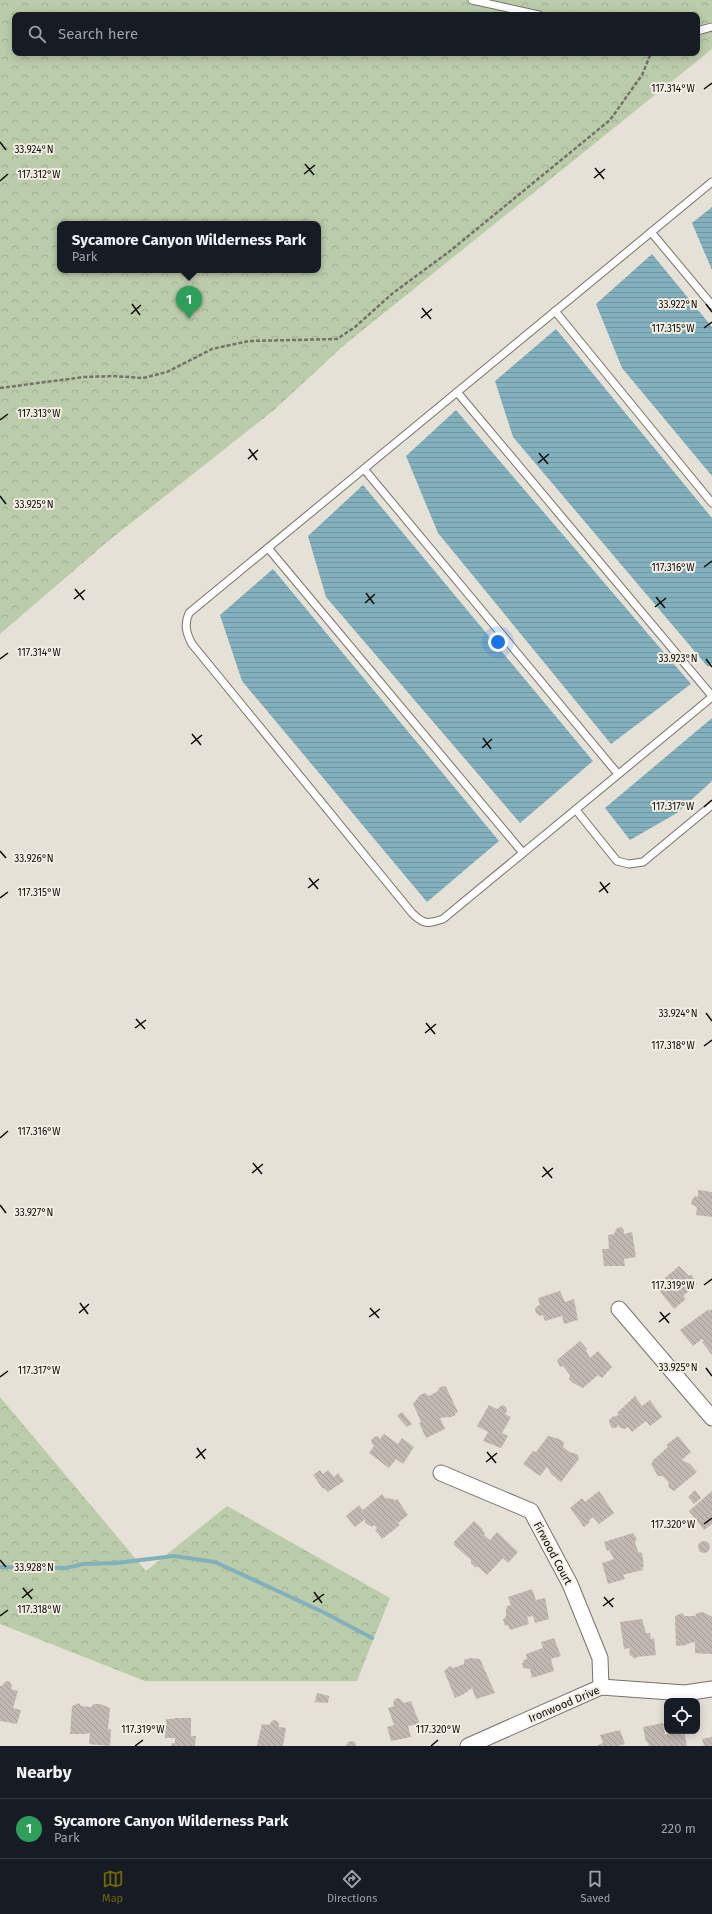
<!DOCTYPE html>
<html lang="en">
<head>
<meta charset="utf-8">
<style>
	:root { --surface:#171b24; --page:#242831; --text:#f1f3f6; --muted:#9ea1a6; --line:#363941; --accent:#736800 }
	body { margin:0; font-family:"Fira Sans",sans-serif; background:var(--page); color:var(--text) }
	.controls { position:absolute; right:12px; bottom:12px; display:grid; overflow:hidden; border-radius:8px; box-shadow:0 2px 10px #0003 }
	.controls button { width:36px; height:36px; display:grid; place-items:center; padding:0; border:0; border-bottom:1px solid var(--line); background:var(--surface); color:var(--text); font:20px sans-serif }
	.you { position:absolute; left:498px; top:642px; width:14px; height:14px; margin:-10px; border:3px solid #fff; border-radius:50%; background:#1a73e8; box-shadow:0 0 0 6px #1a73e833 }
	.badge { display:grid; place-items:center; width:26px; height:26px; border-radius:50%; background:var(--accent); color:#fff; font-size:13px; font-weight:700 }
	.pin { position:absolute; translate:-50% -33px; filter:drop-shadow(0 1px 2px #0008) }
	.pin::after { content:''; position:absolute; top:21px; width:14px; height:12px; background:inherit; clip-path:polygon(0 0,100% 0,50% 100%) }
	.popup { position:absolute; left:57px; top:221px; width:264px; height:52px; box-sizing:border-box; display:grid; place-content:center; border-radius:8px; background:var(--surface); filter:drop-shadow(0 1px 3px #0005); font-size:13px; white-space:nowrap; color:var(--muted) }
	.popup b { font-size:15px; color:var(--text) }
	.popup::after { content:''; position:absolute; left:50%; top:100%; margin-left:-8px; border:8px solid transparent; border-top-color:var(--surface) }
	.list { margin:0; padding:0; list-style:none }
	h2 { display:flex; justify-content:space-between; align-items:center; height:52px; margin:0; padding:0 16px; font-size:17px }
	h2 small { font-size:13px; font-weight:400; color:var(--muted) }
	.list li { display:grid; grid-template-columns:26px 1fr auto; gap:12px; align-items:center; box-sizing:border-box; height:60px; padding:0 16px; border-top:1px solid var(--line) }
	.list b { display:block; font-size:15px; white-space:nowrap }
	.list p { margin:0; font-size:13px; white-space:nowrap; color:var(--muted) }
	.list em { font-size:13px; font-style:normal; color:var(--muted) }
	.icon { flex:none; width:22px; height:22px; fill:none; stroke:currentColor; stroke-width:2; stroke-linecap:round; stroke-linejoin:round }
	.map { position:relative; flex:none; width:712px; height:1746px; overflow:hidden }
	.search { position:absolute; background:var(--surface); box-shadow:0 2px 10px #0003; left:12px; right:12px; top:12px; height:44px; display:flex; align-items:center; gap:10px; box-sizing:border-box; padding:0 14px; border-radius:8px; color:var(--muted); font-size:15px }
	.sheet { height:112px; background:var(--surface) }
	nav { display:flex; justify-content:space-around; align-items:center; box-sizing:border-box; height:56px; border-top:1px solid var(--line); background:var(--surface); font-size:11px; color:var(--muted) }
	nav a { display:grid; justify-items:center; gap:2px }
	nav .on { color:var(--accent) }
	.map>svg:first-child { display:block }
	.park { fill:url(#park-crowns); fill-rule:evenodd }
	.water { fill:url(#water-rules) }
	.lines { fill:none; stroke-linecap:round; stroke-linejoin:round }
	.stream { stroke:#82b1bd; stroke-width:4 }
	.building { fill:url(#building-back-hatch) }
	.service-casing { stroke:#77726a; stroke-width:9 }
	.minor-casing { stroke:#77726a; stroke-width:17 }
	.path { stroke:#75726b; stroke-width:2.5; stroke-dasharray:4 2; stroke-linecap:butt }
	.service { stroke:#fff; stroke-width:7 }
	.minor { stroke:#fff; stroke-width:15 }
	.ticks { fill:none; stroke:#0d0c08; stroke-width:1.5 }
	.labels { text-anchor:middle; stroke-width:4; stroke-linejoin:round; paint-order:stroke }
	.street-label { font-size:11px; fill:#0d0c08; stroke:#f3eee4 }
	.ticks-label { font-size:10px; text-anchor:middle; fill:#0d0c08; stroke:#f3eee4; stroke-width:4; stroke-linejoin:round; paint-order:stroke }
</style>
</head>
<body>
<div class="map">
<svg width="712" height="1746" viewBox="0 0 712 1746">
	<defs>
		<pattern id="park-crowns" width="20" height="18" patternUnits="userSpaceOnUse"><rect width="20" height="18" fill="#bbccab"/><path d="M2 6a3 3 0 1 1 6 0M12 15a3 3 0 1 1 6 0" fill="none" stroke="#a0ae92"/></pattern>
		<pattern id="water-rules" width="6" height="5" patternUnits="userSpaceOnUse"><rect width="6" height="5" fill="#82b1bd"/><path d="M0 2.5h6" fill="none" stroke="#6f97a1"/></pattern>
		<pattern id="building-back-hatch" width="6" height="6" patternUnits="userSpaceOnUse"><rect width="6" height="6" fill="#c2b8b2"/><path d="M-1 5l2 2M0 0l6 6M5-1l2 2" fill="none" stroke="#a69d98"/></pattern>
	</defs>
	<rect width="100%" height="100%" fill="#e6e1d7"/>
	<g class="park">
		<path d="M0,0H712V49L343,346L274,410L107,542L0,634ZM15,15H697V53H15ZM60,224H318V270H60Z"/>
		<polygon points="0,1397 146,1571 227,1506 390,1598 357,1681 145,1681 0,1624"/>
	</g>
	<g class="water">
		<polygon points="712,207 712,270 692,223"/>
		<polygon points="652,254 712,327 712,476 622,368 596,304"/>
		<polygon points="556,329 712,518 712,663 708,667 513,437 495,381"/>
		<polygon points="456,410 691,684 611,744 438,533 406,456"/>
		<polygon points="363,485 593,761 520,823 326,597 308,536"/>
		<polygon points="273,569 499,841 427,902 242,681 220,615"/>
		<polygon points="712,718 712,781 677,813 630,840 605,808"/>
	</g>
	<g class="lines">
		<polyline class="stream" points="0,1567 66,1568 83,1564 116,1563 174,1556 215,1562 323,1612 372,1638"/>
	</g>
	<g class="building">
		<polygon points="698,1190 712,1192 712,1217 696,1215 697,1207 691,1204 692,1200 695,1196 698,1197"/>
		<polygon points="621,1227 624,1230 624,1234 632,1232 636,1257 624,1259 625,1266 604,1266 602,1249 609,1249 608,1235 614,1234 617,1228"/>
		<polygon points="679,1266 689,1276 691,1274 697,1284 683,1296 686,1299 674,1309 659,1290 670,1284 665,1278"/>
		<polygon points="560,1291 565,1302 574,1299 578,1320 564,1324 562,1316 545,1321 543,1315 540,1316 536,1313 535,1309 537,1306 540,1305 538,1298"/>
		<polygon points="709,1309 710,1311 712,1309 712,1355 702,1342 704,1341 702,1339 693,1346 680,1330"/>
		<polygon points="580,1341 587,1349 586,1350 590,1358 598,1351 612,1367 602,1378 598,1375 583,1388 573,1383 569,1379 570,1375 563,1366 560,1367 557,1360"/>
		<polygon points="443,1386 446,1387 458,1412 455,1413 456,1415 448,1418 448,1417 440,1418 445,1429 426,1438 419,1423 421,1422 413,1404 420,1395 425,1393 429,1396 438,1391 439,1388"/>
		<polygon points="635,1396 642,1406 650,1400 662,1417 650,1426 646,1421 632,1432 628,1427 625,1429 621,1428 618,1425 616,1428 612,1428 609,1423 609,1420 612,1417 619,1415 617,1413"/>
		<polygon points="489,1405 497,1409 502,1405 506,1407 507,1411 505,1414 511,1417 502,1433 508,1436 501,1448 483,1441 488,1432 477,1426"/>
		<polygon points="402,1412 412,1424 407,1427 397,1416"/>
		<polygon points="384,1434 398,1444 402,1438 414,1447 403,1464 396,1459 389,1468 369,1453 374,1446 372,1444 371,1440 374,1437 378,1436 380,1439"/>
		<polygon points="548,1436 559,1439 564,1442 563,1447 571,1453 574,1453 578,1455 579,1459 561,1482 552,1475 547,1467 540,1476 523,1464 533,1451 536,1452"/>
		<polygon points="678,1436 691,1452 682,1460 690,1464 697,1472 674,1491 668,1487 669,1483 663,1476 658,1476 651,1464 653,1462 652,1461 668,1447 666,1445"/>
		<polygon points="320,1470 323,1474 328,1470 334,1477 338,1473 344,1481 328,1492 324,1488 323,1489 313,1475"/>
		<polygon points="695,1490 701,1498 694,1504 688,1497"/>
		<polygon points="599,1491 614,1513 599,1524 593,1517 589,1520 590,1522 584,1527 570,1508 582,1498 585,1502"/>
		<polygon points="712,1491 712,1524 704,1530 689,1511"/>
		<polygon points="382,1494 385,1498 394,1499 394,1501 397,1499 408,1515 398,1523 400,1525 382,1539 375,1530 377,1528 374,1525 372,1527 365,1523 365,1519 355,1527 346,1516 359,1505 363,1510"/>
		<polygon points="474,1521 483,1529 482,1530 485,1533 484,1535 490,1540 497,1532 518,1552 508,1563 503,1558 487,1575 478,1567 475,1567 471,1563 471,1560 454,1545 454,1542"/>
		<polygon points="633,1533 637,1539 635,1542 638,1552 642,1553 644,1567 642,1567 643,1570 623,1575 625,1579 608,1584 602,1563 614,1559 609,1550 607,1551 604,1542"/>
		<circle cx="704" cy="1547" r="6"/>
		<polygon points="532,1589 536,1600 545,1598 549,1619 535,1623 533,1616 527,1617 529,1624 510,1630 508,1625 505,1626 503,1619 506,1617 506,1609 507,1606 511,1605 508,1597"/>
		<polygon points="703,1612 712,1617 712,1654 695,1653 695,1642 687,1644 687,1645 676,1646 675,1616 682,1613 685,1616 695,1616 697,1613"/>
		<polygon points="642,1619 646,1633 650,1633 651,1639 654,1638 656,1655 637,1657 635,1659 629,1654 630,1648 624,1649 620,1622"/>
		<polygon points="554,1638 561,1656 551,1659 554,1671 532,1678 530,1669 523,1668 522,1664 524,1660 527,1659 526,1654 543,1648 541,1642"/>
		<polygon points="470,1658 480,1659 495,1693 476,1699 472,1688 464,1694 455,1698 444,1671 450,1666 453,1668 464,1664 464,1660"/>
		<polygon points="6,1681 10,1682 12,1686 11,1689 18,1691 13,1708 21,1710 17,1724 0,1721 0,1686 2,1686"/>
		<polygon points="317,1693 329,1696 328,1703 315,1702"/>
		<polygon points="399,1698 404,1703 411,1701 419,1722 419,1724 408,1726 411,1737 391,1741 387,1727 394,1725 388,1708 394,1706 393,1703 395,1699"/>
		<polygon points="79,1703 81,1706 91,1707 94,1704 100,1704 110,1708 108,1729 111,1730 110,1746 89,1744 90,1733 87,1733 87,1734 70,1734 72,1706"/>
		<polygon points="174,1718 191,1718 191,1736 196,1736 195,1746 171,1746 172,1743 175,1743 175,1738 165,1738 166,1719 174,1719"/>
		<polygon points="273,1720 277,1721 279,1724 279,1727 286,1728 283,1746 257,1746 262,1724 269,1725"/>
		<polygon points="663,1723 665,1735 674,1731 684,1731 687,1746 649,1746 648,1742 646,1742 643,1727"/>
		<polygon points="620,1730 625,1744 618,1746 596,1746 603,1743 600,1735"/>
		<polygon points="712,1737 712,1746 704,1746 702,1739"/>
		<polygon points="352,1741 355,1742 356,1746 346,1746 348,1742"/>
	</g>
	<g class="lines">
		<defs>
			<g id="service">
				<polyline points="472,0 539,15"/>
				<polyline points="697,31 712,27"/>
				<path d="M712,182L189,613C184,624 186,633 192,644L412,913C424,925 428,924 443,919L712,697"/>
				<polyline points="651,232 712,305"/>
				<polyline points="555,311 712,503"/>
				<polyline points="457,392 712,696"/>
				<polyline points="364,469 618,774"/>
				<polyline points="268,548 523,853"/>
				<polyline points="576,810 617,861 629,864 643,862 712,805"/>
			</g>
			<g id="minor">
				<polyline points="619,1309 712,1418"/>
				<polyline points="441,1473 531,1511 570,1584 600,1658 601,1687"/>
				<polyline points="468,1746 601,1687 685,1693 712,1689"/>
			</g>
		</defs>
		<use href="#service" class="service-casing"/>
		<use href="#minor" class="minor-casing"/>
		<polyline class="path" points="0,388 84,377 112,376 143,378 167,372 212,349 249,341 337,339 355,327 393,293 450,251 610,120 642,75 651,53"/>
		<use href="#service" class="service"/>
		<use href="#minor" class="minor"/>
	</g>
	<path class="ticks" d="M704,89L712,83M0,142L6,150M305,164L314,175M595,168L604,179M304,174L315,165M594,178L605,169M0,181L8,174M132,304L140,315M706,304L712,312M422,308L431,319M131,314L141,305M421,318L432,309M704,328L712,322M0,420L8,414M249,449L257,460M539,453L548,464M248,459L258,450M538,463L549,454M0,496L6,504M704,567L712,561M75,589L84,600M366,593L374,604M656,597L665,608M74,599L85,590M365,603L375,594M655,607L666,598M0,659L8,653M706,659L712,667M192,734L201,745M483,738L491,749M191,744L202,735M482,748L492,739M704,807L712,800M0,851L6,858M309,878L318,889M600,882L608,893M308,888L319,879M599,892L610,883M0,898L8,892M706,1013L712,1021M136,1019L145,1029M426,1023L435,1034M135,1028L146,1020M425,1033L436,1024M704,1046L712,1040M0,1138L8,1131M253,1163L262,1174M543,1167L552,1178M252,1173L263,1164M542,1177L553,1168M0,1205L6,1213M704,1285L712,1279M80,1303L88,1314M370,1308L379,1318M660,1312L669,1323M79,1313L89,1304M369,1317L380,1309M659,1322L670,1313M706,1368L712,1376M0,1377L8,1371M197,1448L205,1459M487,1452L496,1463M196,1458L206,1449M486,1462L497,1453M704,1524L712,1518M0,1560L6,1567M23,1588L32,1599M314,1592L322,1603M604,1597L613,1607M22,1598L33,1589M313,1602L324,1594M603,1606L614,1598M0,1616L8,1610M135,1746L143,1740M431,1746L438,1740"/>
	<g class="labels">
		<g class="street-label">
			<text transform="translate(553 1553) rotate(62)" y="4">Firwood Court</text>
			<text transform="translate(564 1704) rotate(-23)" y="4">Ironwood Drive</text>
		</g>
	</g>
	<g class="ticks-label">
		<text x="673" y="92">117.314°W</text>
		<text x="34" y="153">33.924°N</text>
		<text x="39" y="178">117.312°W</text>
		<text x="678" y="308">33.922°N</text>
		<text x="673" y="332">117.315°W</text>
		<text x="39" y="417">117.313°W</text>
		<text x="34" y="508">33.925°N</text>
		<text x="673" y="571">117.316°W</text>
		<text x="39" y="656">117.314°W</text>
		<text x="678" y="662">33.923°N</text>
		<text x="673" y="810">117.317°W</text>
		<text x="34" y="862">33.926°N</text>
		<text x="39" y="896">117.315°W</text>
		<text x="678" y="1017">33.924°N</text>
		<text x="673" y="1049">117.318°W</text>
		<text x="39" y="1135">117.316°W</text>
		<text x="34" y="1216">33.927°N</text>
		<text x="673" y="1289">117.319°W</text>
		<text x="678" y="1371">33.925°N</text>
		<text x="39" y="1374">117.317°W</text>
		<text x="673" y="1528">117.320°W</text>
		<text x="34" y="1571">33.928°N</text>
		<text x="39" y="1613">117.318°W</text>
		<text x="143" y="1733">117.319°W</text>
		<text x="438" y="1733">117.320°W</text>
	</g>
</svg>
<div class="controls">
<button><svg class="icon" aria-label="locate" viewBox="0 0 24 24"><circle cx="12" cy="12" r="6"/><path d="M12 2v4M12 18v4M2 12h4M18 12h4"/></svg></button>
</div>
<div class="you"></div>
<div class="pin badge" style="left:189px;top:319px;background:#2e9e5b">1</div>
<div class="popup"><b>Sycamore Canyon Wilderness Park</b>Park</div>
<div class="search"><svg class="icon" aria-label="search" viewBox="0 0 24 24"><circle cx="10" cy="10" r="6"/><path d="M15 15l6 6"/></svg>Search here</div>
</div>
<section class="sheet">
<h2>Nearby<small></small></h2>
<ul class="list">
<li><span class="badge" style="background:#2e9e5b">1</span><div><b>Sycamore Canyon Wilderness Park</b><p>Park</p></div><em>220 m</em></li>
</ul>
</section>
<nav>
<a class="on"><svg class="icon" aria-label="map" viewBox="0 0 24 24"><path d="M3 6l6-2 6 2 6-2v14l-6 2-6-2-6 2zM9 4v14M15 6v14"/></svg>Map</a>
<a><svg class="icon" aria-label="directions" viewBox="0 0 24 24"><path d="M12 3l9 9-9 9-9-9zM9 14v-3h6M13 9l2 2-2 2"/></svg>Directions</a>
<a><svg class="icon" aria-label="saved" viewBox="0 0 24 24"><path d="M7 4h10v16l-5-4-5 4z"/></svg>Saved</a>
</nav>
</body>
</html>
